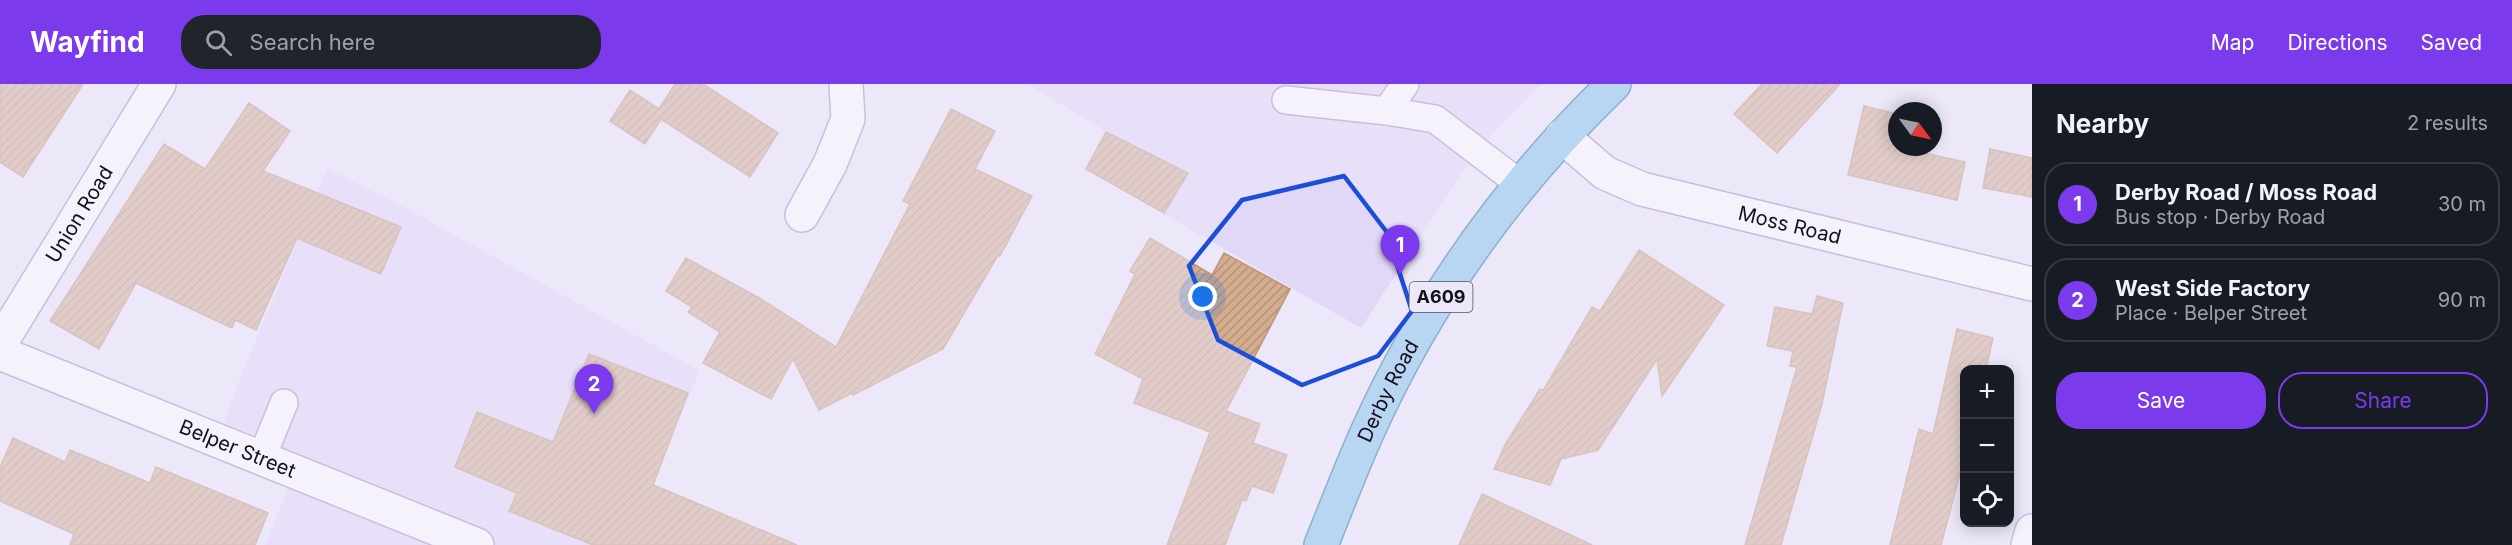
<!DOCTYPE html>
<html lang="en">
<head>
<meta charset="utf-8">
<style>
	:root { --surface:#171b24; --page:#20242c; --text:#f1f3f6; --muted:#9ea1a6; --line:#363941; --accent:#7c3aed }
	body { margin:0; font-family:Inter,sans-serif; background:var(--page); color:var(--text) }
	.controls { position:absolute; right:18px; bottom:18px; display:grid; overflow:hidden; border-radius:12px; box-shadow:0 3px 15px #0003 }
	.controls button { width:54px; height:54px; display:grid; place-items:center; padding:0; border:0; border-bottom:2px solid var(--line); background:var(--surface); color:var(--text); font:30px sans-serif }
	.compass { position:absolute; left:1888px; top:18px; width:54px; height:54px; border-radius:50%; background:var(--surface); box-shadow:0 3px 15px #0003; rotate:123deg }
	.you { position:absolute; left:1203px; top:213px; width:21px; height:21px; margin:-15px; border:4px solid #fff; border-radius:50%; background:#1a73e8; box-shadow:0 0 0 9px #1a73e833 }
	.badge { display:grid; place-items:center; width:39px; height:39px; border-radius:50%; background:var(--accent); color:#fff; font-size:20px; font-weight:700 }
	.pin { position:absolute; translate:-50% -50px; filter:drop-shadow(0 2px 3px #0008) }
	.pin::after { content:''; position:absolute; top:32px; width:21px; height:18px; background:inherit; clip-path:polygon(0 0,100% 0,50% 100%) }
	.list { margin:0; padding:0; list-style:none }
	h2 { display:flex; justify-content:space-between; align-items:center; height:78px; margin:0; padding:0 24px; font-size:26px }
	h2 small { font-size:20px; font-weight:400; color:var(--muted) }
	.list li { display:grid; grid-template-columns:39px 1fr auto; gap:18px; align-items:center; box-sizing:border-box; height:84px; margin:0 12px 12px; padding:0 12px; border:2px solid var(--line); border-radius:24px }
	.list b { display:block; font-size:22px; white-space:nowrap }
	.list p { margin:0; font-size:20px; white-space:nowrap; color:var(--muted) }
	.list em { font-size:20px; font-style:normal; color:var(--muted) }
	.actions { display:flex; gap:12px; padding:18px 24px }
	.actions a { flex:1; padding:14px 0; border:2px solid var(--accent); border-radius:24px; text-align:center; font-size:21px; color:var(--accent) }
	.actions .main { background:var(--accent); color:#fff }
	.icon { flex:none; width:33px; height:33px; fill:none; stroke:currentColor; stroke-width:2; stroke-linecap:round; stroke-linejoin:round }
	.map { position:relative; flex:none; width:2032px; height:461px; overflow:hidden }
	header { display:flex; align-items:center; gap:36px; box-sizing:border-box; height:84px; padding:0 30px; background:var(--accent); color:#fff }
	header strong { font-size:28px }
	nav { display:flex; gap:33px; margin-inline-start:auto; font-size:21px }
	.search { width:420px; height:54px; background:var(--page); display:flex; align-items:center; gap:15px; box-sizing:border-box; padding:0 21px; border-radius:24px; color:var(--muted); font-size:22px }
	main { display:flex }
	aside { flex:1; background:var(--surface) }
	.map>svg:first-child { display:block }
	.built { fill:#e1d8f7 }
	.building { fill:url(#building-hatch); stroke:#bd9679; stroke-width:1.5 }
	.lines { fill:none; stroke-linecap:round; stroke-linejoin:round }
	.service-casing { stroke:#9c8fb9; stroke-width:30 }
	.minor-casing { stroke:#9c8fb9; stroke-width:36 }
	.primary-casing { stroke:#1a6896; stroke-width:36 }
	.service { stroke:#fff; stroke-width:27 }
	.minor { stroke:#fff; stroke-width:33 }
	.primary { stroke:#78c1e7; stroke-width:33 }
	.marked { fill:none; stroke:#1d4ed8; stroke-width:4.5; stroke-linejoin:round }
	.labels { text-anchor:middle; stroke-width:6; stroke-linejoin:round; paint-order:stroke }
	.shield { fill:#ece7f9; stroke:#555060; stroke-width:1.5 }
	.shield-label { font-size:18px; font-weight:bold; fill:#140f1e }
	.street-label { font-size:20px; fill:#140f1e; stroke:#ece7f9 }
</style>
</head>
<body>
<header>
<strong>Wayfind</strong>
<div class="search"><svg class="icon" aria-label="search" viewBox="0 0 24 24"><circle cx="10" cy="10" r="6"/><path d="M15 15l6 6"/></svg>Search here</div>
<nav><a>Map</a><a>Directions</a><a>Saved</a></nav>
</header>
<main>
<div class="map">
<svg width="2032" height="461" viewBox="0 0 2032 461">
	<defs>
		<pattern id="building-hatch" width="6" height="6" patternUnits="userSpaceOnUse" patternTransform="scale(1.5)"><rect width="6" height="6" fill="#d4ac8e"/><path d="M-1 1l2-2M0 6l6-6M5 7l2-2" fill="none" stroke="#b5937a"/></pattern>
	</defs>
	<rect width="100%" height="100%" fill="#ece7f9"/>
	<g class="built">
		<polygon points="1027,0 1541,0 1477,66 1361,244 1086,85 1106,47"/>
		<polygon points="327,85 406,124 700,287 625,461 265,461 293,393 215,363 243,287"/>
	</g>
	<g class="building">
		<polygon points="0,0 83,0 23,93 0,78"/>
		<polygon points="675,0 703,0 778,49 750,93 661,35 645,60 610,37 630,6 659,25"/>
		<polygon points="1762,0 1840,0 1777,69 1734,30"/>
		<polygon points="249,19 290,47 263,87 401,143 381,190 297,154 256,246 235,236 232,244 136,199 99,265 50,237 164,60 205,85"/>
		<polygon points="1864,22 1897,30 1897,63 1965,78 1957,116 1848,91"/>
		<polygon points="951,25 995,47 975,85 1032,112 1000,172 998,171 943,265 853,311 852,309 819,326 793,275 771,315 703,279 720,248 688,228 692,223 666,207 686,174 761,215 836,263 910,120 903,117"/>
		<polygon points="1106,48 1188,89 1164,129 1086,85"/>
		<polygon points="1990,65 2032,74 2032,113 1983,104"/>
		<polygon points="1150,154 1212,191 1224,169 1290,205 1226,327 1260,340 1253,359 1287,371 1273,409 1252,402 1246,417 1242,416 1225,461 1167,461 1210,348 1134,319 1143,295 1095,270 1135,190 1130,187"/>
		<polygon points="1639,166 1724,221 1662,312 1657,275 1598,366 1561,375 1550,401 1494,385 1506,359 1540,305 1543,307 1592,223 1600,227"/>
		<polygon points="1817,212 1843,219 1822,320 1781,461 1745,461 1797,283 1790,282 1793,267 1767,262 1775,223 1812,230"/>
		<polygon points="1957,245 1993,254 1986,285 1965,285 1965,371 1941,461 1890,461 1919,345 1933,350"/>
		<polygon points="589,270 688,309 653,401 797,461 593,461 509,427 517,409 455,383 477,328 553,358"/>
		<polygon points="13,354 65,378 70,366 150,399 156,383 268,429 255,461 70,461 74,450 0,417 0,383"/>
		<polygon points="1482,410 1534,434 1592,461 1459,461"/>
	</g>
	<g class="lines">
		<defs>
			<g id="service">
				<polyline points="1286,16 1387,27 1435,35 1520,100"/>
				<polyline points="1387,27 1405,0"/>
				<polyline points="262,373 284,319"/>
			</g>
			<g id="minor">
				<path id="s1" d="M1562,52L1605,89L1642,105L2032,200"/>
				<polyline points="802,131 830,80 848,35 846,0"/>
				<path id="s2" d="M0,260L159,0"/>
				<path id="s3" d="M0,269L477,461"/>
				<polyline points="2028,461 2032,447"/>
			</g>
			<g id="primary">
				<path id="s4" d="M1321,461C1336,424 1350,387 1366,351C1425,219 1510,100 1614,0"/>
			</g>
		</defs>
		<use href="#service" class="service-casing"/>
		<use href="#minor" class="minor-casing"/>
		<use href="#primary" class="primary-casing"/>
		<use href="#service" class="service"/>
		<use href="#minor" class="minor"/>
		<use href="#primary" class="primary"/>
	</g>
	<path d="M0 0H2032V461H0ZM1344,92L1386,147L1412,227L1378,272L1302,301L1218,256L1189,182L1242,116Z" fill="#ece7f9" fill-opacity=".55" fill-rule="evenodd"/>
	<path class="marked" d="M1344,92L1386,147L1412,227L1378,272L1302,301L1218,256L1189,182L1242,116Z"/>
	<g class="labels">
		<rect class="shield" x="1409.5" y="198" width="63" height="30" rx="4.5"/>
		<g class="shield-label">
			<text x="1441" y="219">A609</text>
		</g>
		<g class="street-label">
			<text dy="7" stroke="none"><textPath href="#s2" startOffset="152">Union Road</textPath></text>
			<text dy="7" stroke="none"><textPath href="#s1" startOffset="249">Moss Road</textPath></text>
			<text dy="7" stroke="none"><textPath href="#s4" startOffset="168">Derby Road</textPath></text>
			<text dy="7" stroke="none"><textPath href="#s3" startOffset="256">Belper Street</textPath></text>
		</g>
	</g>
</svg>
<div class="controls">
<button>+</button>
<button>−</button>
<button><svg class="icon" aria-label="locate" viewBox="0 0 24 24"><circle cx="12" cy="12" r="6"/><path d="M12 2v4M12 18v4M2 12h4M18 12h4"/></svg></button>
</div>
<svg class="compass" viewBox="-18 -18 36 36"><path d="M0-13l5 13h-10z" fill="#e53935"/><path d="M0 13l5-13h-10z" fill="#9ea1a6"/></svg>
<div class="you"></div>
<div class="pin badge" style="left:1400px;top:191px">1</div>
<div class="pin badge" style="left:594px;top:330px">2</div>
</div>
<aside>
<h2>Nearby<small>2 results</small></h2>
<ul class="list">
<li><span class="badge">1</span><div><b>Derby Road / Moss Road</b><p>Bus stop · Derby Road</p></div><em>30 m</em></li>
<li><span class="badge">2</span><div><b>West Side Factory</b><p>Place · Belper Street</p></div><em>90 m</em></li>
</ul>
<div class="actions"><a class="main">Save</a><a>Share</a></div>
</aside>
</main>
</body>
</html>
